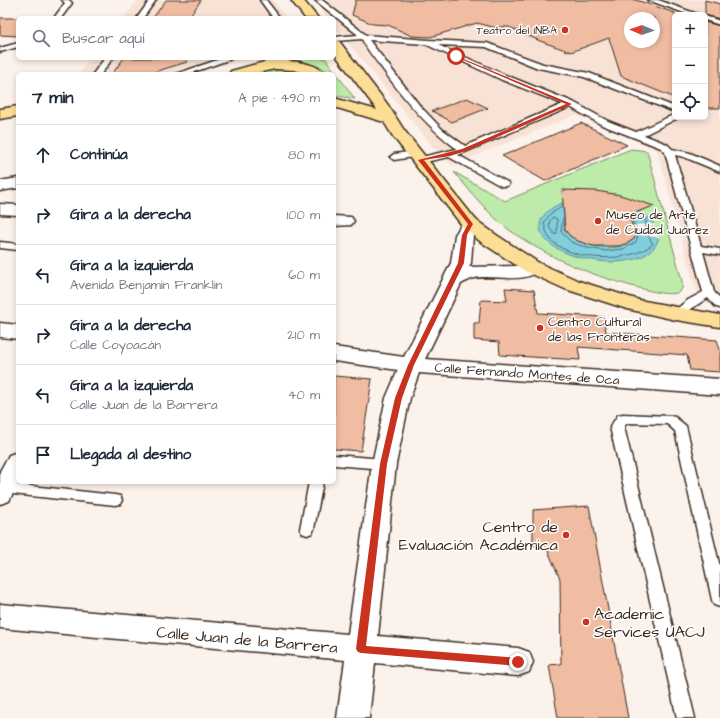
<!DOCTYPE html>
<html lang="es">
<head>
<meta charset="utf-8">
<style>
	:root { --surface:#fff; --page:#f6f6f7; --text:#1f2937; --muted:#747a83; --line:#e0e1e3 }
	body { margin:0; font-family:"Architects Daughter",sans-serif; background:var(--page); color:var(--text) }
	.controls { position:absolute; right:12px; top:12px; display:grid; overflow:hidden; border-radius:6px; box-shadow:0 2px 6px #0003 }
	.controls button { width:36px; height:36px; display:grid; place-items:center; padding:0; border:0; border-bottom:1px solid var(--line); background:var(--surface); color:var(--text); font:20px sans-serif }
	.compass { position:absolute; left:624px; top:12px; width:36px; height:36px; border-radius:50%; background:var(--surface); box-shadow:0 2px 6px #0003; rotate:272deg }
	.stop { position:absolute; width:12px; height:12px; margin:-9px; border:3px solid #c8321e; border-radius:50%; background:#fff }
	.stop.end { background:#c8321e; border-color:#fff; box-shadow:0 1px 4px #0008 }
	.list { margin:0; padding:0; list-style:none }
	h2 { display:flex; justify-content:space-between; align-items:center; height:52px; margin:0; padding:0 16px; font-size:17px }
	h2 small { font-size:13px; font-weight:400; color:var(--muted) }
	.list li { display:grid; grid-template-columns:26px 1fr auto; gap:12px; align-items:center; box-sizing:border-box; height:60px; padding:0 16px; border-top:1px solid var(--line) }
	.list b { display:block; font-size:15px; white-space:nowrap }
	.list p { margin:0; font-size:13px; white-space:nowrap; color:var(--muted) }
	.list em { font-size:13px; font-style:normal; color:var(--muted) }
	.icon { flex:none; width:22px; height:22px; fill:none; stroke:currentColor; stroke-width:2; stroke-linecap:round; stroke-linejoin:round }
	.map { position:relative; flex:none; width:720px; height:718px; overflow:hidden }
	.search { position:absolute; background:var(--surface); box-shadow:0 2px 6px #0003; left:16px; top:16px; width:320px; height:44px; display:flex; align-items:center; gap:10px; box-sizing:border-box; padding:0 14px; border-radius:6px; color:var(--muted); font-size:15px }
	.panel { position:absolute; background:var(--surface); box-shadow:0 2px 6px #0003; left:16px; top:72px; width:320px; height:412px; border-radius:6px }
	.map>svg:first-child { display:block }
	.built { fill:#f8e2d6; fill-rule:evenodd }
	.green { fill:#bdeba9; stroke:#7c8a64 }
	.water { fill:#81cedf; stroke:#658c92; fill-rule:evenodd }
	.pier { fill:#fcf2ec }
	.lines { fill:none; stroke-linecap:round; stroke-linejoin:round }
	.shore { stroke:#576c6b; stroke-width:1 }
	.building { fill:#f0bda2; stroke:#3b2a1e; fill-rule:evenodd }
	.service-casing { stroke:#3b2a1e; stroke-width:3 }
	.minor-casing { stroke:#3b2a1e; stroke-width:3 }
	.primary-casing { stroke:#3b2a1e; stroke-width:3 }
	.service { fill:#fff; fill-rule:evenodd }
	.minor { fill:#fff; fill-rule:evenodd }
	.primary { fill:#fdde96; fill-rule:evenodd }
	.route { fill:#c8321e }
	.poi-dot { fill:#c8321e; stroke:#fff; stroke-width:1.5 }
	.labels { text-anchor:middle; stroke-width:3; stroke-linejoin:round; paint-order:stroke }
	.far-poi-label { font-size:11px; fill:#3b2a1e; stroke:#fff; text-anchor:end }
	.poi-label { font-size:13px; fill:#3b2a1e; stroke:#fff; text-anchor:start }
	.street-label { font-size:13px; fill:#3b2a1e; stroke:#fff }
	.near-poi-label { font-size:16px; fill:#3b2a1e; stroke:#fff; text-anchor:end }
	.near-street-label { font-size:16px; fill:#3b2a1e; stroke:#fff }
</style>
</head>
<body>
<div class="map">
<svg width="720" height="718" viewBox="0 0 720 718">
	<rect width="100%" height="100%" fill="#fcf2ec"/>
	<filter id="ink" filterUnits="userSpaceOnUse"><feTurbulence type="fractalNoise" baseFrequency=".025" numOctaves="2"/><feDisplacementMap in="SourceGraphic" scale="8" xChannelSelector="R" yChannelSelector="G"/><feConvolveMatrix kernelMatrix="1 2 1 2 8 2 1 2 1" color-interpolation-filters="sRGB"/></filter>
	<g filter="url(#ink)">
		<g class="built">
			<polygon points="138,0 273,0 287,18 124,18"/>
			<path d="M313,0H720V303L699,302L657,150L576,115L452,165L442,158L348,43L334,26V18H328ZM675,15H705V117H675ZM630,18H654V42H630Z"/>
			<polygon points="91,58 250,58 189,74 78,74"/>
		</g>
		<g class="green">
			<polygon points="300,58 325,58 355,99 334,95 334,74 330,74 323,68 297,60"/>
			<polygon points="282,69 299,70 306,74 256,74 269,70"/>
			<path d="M631,149L647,151L682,281C682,284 683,288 681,290C676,298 651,291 643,289C595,277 549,259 508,229C487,213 471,192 454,172L505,201Z"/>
		</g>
		<path class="water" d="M570,201L632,208C640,212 648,216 654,224L649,225L652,237L659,238C648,273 582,263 558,249C526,231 541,207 570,201ZM626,218L633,225L636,234C625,257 578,247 565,230Z"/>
		<polygon class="pier" points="654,224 655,226 651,226 654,235 659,236 659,238 636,234 633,225"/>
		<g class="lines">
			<g class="shore">
				<path d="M562,207L550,214L544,223C546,230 547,237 553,242C576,262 630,263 653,244L646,232V220L634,214"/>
				<polygon points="553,217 557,219 557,233 555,235 549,227 550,221"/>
				<polyline points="563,218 561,232 571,242 587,248 606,251 623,249 636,242 639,232 629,216"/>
			</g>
		</g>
		<g class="building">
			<polygon points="166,0 201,0 189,18 153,18"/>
			<path d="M356,0H636L675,13V98L621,76L609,38L571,52L540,41L509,27H493L477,23L430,37L412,36L388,25L373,24L352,15ZM630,18H654V42H630Z"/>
			<polygon points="705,0 720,4 720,19 705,15"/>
			<polygon points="0,18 18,18 18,36 0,35"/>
			<polygon points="705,22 720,26 720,108 705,108"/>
			<polygon points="124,58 187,58 187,62 154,72 153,74 112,74"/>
			<polygon points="467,98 488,108 452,122 432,111"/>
			<polygon points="581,123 627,145 545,181 502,156"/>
			<polygon points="562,190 596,191 620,195 654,206 628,215 636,234 634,239 628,243 619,246 593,246 578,241 570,236 565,230"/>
			<polygon points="505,288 534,290 538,313 603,317 606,332 717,340 720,350 720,372 690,370 687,355 578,347 580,360 500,355 499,342 474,340 474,323 479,323 481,300 507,301"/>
			<polygon points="334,376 372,379 361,451 334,449"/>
			<polygon points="589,506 628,718 558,718 549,665 561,664 560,579 548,551 533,545 533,510"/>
		</g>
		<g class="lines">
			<defs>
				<g id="service">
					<polygon points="62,0 69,0 72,3 61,18 54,18 65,3"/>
					<polygon points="150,0 156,0 143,18 137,18"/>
					<polygon points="260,0 266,0 280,18 273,18"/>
					<path d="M315,0H322L366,35L428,40L487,43L543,64L589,73L675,107V112L584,77L538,68L486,47L438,45L508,76L573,102L608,121L636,132L673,115H675V117H680L644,135L667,144L672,149L690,153L720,166V172L684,157L675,155L701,246L720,249V255L703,252L714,292L720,298V308L716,307L708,298C698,303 681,319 672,316L670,314L688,300L703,292L665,152L661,148L602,125L570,107L458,155L507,182L509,184L507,186H501L449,157L420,163L417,162L416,160L417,158L457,149C427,127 403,98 381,67C374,58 367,50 362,39L334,41V37L358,35ZM369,40L425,44L502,80L563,104L465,146L442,129L420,106Z"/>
					<polygon points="648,0 658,0 700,15 690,15"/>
					<polygon points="705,16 720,21 720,25 705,20"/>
					<polygon points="18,43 18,47 0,52 0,48"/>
					<polygon points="105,58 113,58 101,74 93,74"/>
					<polygon points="223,58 231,59 188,74 176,74"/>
					<polygon points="416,151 420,154 419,156 394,160 390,157 394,154"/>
					<polygon points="0,242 18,244 18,250 0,248"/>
					<polygon points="623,414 670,416 675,417 686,426 720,567 720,607 714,605 712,600 675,431 667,424 627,423 624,427 695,718 677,718 610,427 618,415"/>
					<polygon points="334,455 384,459 389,460 391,464 389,468 384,469 334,465"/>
					<polygon points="309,482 323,482 314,529 312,533 307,535 302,533 300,529"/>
					<polygon points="3,483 115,495 120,496 122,500 120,504 115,505 3,493 0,492 0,484"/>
				</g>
				<g id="minor">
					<polygon points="18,178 18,188 0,191 0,181"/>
					<polygon points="0,204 18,205 18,215 0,214"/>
					<polygon points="334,216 351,217 354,221 351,225 334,226"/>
					<path d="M470,219L476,220L479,224L473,235L471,263L469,267L517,266L532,261L539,263L542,267C529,286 494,274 475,278C470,279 465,282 461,284L425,359L720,379V395L419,373L410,398L396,464L378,636L518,648L529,652L533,662L529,672L518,676L375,663L369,718H337L345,660L0,628V604L348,634L372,464L386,398L398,370L334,361V347L404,357L451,263L455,235L464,220Z"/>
					<polygon points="0,323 18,325 18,339 0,337"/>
					<polygon points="18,452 18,482 19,482 9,501 0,504 0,471 9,455"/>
				</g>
				<g id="primary">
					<polygon points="291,0 303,0 318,18 305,18"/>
					<polygon points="334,40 339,41 388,105 404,130 476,220 495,234 539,263 579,281 639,300 720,315 720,327 676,320 627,309 565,289 525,271 481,242 464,228 392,135 384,122 334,107 334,98 377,110 334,53"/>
					<path d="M273,58H291L288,61C300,62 318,64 325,74H308L294,70L275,69L252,74H229L231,71L264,62Z"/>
					<polygon points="18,106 18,116 0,119 0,109"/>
				</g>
			</defs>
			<use href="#service" class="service-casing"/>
			<use href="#minor" class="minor-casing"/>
			<use href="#primary" class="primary-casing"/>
			<use href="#service" class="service"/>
			<use href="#minor" class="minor"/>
			<use href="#primary" class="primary"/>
		</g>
	</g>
	<polygon class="route" points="454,55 572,104 466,151 450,156 424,160 473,224 467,235 464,263 414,365 402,398 387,464 366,646 518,658 522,659 523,662 522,665 518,666 361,653 358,652 356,649 380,464 395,398 408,365 458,263 462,235 468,224 418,160 462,149 566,104 454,56"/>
	<g class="poi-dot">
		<circle cx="565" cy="30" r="4"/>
		<circle cx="598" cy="221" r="4"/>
		<circle cx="540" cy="328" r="4"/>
		<circle cx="566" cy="535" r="4"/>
		<circle cx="586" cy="622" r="4"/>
	</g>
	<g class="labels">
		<g class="far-poi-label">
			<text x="557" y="34">Teatro del INBA</text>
		</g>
		<g class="poi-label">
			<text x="606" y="219">Museo de Arte<tspan x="606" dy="15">de Ciudad Juárez</tspan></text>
			<text x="548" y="326">Centro Cultural<tspan x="548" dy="15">de las Fronteras</tspan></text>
		</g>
		<g class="street-label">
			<text transform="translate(527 373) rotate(4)" y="5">Calle Fernando Montes de Oca</text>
		</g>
		<g class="near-poi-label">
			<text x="558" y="532">Centro de<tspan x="558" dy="18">Evaluación Académica</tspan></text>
			<text x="594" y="619" text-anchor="start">Academic<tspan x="594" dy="18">Services UACJ</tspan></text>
		</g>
		<g class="near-street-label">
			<text transform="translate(247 639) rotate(5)" y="6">Calle Juan de la Barrera</text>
		</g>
	</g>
</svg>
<div class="controls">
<button>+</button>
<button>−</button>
<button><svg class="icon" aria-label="locate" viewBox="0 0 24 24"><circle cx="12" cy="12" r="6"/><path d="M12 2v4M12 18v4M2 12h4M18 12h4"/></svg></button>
</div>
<svg class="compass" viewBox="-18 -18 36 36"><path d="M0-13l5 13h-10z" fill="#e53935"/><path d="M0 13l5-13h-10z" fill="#747a83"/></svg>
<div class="stop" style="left:456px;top:56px"></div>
<div class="stop end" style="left:518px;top:662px"></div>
<div class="search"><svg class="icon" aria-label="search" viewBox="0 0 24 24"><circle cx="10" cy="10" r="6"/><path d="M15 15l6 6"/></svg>Buscar aquí</div>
<section class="panel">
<h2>7 min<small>A pie · 490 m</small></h2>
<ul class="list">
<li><svg class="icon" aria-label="ahead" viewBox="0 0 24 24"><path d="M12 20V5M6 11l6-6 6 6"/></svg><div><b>Continúa</b></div><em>80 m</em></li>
<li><svg class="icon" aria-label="right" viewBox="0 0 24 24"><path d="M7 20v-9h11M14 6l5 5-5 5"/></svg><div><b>Gira a la derecha</b></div><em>100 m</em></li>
<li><svg class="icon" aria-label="left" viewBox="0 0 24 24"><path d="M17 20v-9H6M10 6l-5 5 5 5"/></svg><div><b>Gira a la izquierda</b><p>Avenida Benjamín Franklin</p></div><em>60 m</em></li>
<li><svg class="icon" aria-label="right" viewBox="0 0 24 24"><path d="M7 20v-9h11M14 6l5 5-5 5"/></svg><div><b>Gira a la derecha</b><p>Calle Coyoacán</p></div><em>210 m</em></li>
<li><svg class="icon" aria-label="left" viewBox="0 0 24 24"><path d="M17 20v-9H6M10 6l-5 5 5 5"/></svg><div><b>Gira a la izquierda</b><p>Calle Juan de la Barrera</p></div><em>40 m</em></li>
<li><svg class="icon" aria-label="arrive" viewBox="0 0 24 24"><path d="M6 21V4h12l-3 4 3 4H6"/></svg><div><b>Llegada al destino</b></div></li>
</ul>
</section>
</div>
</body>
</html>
